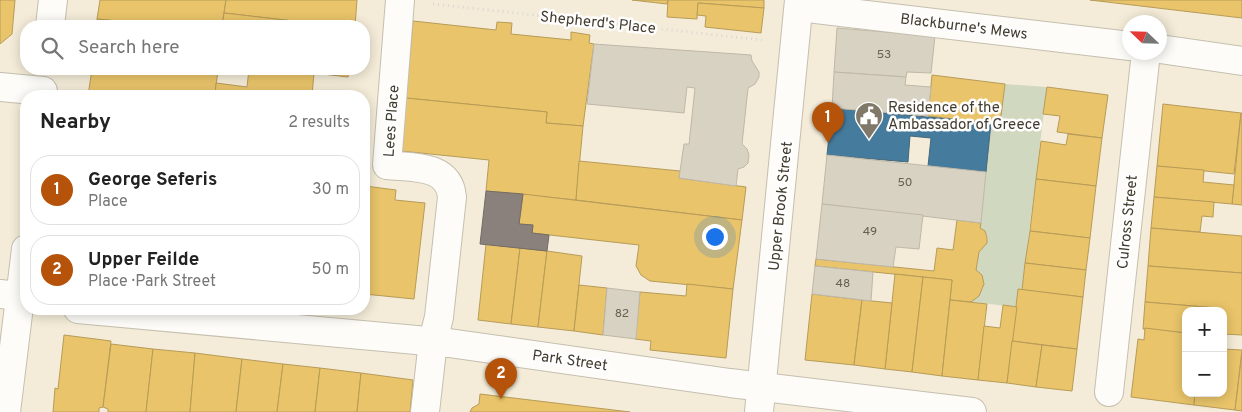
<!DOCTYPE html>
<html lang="en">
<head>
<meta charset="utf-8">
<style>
	:root { --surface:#fff; --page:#f6f6f6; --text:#222; --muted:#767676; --line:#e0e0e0; --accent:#b45309 }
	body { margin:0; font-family:Overpass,sans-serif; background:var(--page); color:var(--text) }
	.controls { position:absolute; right:15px; bottom:15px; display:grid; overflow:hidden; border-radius:10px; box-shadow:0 2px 12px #0003 }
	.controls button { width:45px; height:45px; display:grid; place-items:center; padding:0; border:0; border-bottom:1px solid var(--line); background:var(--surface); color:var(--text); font:25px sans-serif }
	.compass { position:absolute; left:1122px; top:15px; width:45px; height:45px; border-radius:50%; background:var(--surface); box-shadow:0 2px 12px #0003; rotate:293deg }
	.you { position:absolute; left:714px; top:236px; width:18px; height:18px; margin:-12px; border:4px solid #fff; border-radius:50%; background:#1a73e8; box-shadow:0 0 0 8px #1a73e833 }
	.badge { display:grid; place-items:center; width:32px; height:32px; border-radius:50%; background:var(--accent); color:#fff; font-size:16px; font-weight:700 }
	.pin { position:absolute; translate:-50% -41px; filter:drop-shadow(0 1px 2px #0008) }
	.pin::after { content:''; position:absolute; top:26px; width:18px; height:15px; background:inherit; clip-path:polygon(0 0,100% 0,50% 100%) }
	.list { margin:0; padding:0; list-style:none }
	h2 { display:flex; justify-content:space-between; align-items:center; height:65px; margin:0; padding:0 20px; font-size:21px }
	h2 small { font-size:16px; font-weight:400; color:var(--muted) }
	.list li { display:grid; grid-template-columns:32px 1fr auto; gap:15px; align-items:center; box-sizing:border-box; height:70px; margin:0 10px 10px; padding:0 10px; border:1px solid var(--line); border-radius:20px }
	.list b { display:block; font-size:19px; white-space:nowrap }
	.list p { margin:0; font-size:16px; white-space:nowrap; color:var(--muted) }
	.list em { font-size:16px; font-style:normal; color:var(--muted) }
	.icon { flex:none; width:28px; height:28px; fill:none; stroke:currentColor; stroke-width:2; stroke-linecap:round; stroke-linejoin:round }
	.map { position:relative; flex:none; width:1242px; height:412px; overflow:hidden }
	.search { position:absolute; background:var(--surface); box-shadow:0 2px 12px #0003; left:20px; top:20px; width:350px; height:55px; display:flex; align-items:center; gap:12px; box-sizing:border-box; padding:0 18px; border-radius:20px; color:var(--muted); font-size:19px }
	.panel { position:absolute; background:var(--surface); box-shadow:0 2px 12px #0003; left:20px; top:90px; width:350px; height:225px; border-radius:20px }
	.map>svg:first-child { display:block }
	.green { fill:#d1d8c0 }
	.homes { fill:#e9c46a; stroke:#b79b58 }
	.public { fill:#457b9d; stroke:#44687b }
	.industry { fill:#8a817c; stroke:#746c64 }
	.building { fill:#d8d2c3; stroke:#bfb8a9 }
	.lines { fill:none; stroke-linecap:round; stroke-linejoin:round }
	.street-casing { stroke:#c5bfaf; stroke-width:30 }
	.secondary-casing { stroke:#c5bfaf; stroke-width:30 }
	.path { stroke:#dad8d2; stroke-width:3; stroke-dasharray:1 4; stroke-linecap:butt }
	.street { stroke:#fdfcf9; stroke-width:28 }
	.secondary { stroke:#fdfcf9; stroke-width:28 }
	.labels { text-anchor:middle; stroke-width:5; stroke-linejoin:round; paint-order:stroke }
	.number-label { font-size:12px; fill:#676152 }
	.street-label { font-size:15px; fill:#413b2d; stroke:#fefefe }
	.poi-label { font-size:15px; fill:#413b2d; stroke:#fefefe; text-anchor:start }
</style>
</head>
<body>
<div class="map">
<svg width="1242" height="412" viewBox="0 0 1242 412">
	<rect width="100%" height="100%" fill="#f4ecd8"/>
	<path class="green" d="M1005,84L1047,87L1022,290L1017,307L971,302C982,292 990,282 976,270C977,265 977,257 979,253C983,245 996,238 980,228L991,123H1000Z"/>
	<g class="homes">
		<polygon points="0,0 15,0 12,34 0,44"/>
		<polygon points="100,0 226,0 222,26 167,26 97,19"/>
		<polygon points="226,0 357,0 355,26 337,26 224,13"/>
		<polygon points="632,0 668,0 667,4"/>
		<polygon points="668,0 764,0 764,8 698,3 697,19 667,17"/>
		<polygon points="1090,0 1242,0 1242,18"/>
		<polygon points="698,3 764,8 761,33 705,27 706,16 697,15"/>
		<polygon points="224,13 337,26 222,26"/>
		<polygon points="97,19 167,26 97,26"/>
		<polygon points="413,21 496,30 497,22 512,23 511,34 571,40 571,32 590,35 589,43 594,44 583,126 546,123 547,112 406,98"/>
		<polygon points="92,69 218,69 215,96 88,96"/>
		<polygon points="249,69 279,69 314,73 312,95 326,96 215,96 216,83 247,87"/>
		<polygon points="279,69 349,69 348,77"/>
		<polygon points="932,75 1005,84 1000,124 928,116"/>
		<polygon points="1047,87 1108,95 1102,138 1057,132 1060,116 1043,114"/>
		<polygon points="406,98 547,112 546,123 583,126 576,200 486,191 489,160 401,151"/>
		<polygon points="1163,104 1241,113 1234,174 1157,166"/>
		<polygon points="1241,113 1242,113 1242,205 1232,204"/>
		<polygon points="1068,134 1102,138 1096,186 1036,179 1041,141 1066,145"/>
		<polygon points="579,161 680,171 679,178 746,187 742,220 576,200"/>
		<polygon points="1157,166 1204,170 1203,182 1234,185 1232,204 1154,197"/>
		<polygon points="1036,179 1096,186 1090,238 1030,231"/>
		<polygon points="365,186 396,190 395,200 425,203 414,299 364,294"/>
		<polygon points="523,194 742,220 733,289 650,281 641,275 636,266 639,245 532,233 533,225 519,224"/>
		<polygon points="1154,197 1214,202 1213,217 1202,216 1200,232 1151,228"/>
		<polygon points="957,220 981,223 980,228 985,231 987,237 987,243 979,252 976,270 982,275 984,284 979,296 971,302 950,300 952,280 815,266 816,259 934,271 937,248 953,250"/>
		<polygon points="1151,228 1242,236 1242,273 1148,266"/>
		<polygon points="1030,231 1090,238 1086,270 1025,263"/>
		<polygon points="486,244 520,248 511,324 478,320"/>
		<polygon points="520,248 547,251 538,327 511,324"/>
		<polygon points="547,251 582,256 574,331 538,327"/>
		<polygon points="1025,263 1086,270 1083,297 1022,290"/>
		<polygon points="1148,266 1242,273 1242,335 1223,334 1223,311 1217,311 1217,308 1145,302"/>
		<polygon points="895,274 923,277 912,372 885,369"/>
		<polygon points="923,277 952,280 942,376 912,372"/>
		<polygon points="687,284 733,289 726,358 650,350 651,341 635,339 640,292 686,296"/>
		<polygon points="579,285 607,288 603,335 574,331"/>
		<polygon points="1018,289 1083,297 1077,349 1012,341"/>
		<polygon points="812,294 862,300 854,365 805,360"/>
		<polygon points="862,300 892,303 885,369 854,365"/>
		<polygon points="950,300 987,304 978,380 942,376"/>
		<polygon points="1145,302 1217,308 1217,311 1186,311 1186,333 1143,329"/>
		<polygon points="1003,305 1017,307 1007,383 978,380 984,326 1000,328"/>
		<polygon points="1145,328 1186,333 1186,393 1195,393 1194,405 1131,397 1138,339 1144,340"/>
		<polygon points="64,335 111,341 103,407 99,408 99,412 53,412 55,388 58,389"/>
		<polygon points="1012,341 1042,345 1036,387 1007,383"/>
		<polygon points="111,344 153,349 146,412 108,412 108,409 103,407"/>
		<polygon points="1042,345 1077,349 1072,391 1036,387"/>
		<polygon points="153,349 195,353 190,412 146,412"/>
		<polygon points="1223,349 1242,350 1235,410 1194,405 1195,393 1223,393"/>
		<polygon points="195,353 242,359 236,412 190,412"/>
		<polygon points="1242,353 1242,411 1235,410"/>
		<polygon points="242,359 283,364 277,412 236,412"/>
		<polygon points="283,364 320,368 315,412 277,412"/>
		<polygon points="320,368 361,373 357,412 315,412"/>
		<polygon points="361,373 413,380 410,412 357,412"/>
		<polygon points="480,394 630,412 470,412 472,408 479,404"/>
	</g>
	<polygon class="public" points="832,108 991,123 986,172 928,166 931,138 910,136 908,162 827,155"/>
	<polygon class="industry" points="486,191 523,194 519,224 533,225 532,233 549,235 547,251 480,244"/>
	<g class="building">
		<polygon points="837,28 935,36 931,73 907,72 906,77 834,72"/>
		<polygon points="594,44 751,55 752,61 759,72 759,77 755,84 748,88 742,144 747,149 749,155 748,163 744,167 738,169 736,186 679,178 684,144 689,144 695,88 687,87 684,113 587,104"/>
		<polygon points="834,72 906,77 905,85 931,87 928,116 832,108"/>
		<polygon points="827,155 986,172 981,223 822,204"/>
		<polygon points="822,204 923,215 919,249 896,247 893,267 816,259"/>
		<polygon points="815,266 873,272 871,301 812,294"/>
		<polygon points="607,288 640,292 636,339 603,335"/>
	</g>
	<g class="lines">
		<defs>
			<g id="street">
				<path d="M400,0L387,165C413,168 449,164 452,197L439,317L433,341L425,412"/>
				<polyline points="799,7 1130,46"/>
				<polyline points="50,26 53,0"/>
				<polyline points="1160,49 1242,61"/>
				<polyline points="0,87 43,91"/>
				<polyline points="1109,392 1146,52"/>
				<polyline points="6,412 26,249"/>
			</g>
			<g id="secondary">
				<polyline points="0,294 19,296 26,299"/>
				<polyline points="78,309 449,343 730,383 972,412"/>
				<polyline points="759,412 799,0"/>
			</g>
		</defs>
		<use href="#street" class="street-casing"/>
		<use href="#secondary" class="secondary-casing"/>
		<polyline class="path" points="433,4 762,40"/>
		<use href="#street" class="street"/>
		<use href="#secondary" class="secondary"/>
	</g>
	<defs>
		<symbol id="civic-pin" viewBox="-11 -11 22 30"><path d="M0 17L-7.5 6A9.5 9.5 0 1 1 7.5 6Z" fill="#807969" stroke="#fefefe"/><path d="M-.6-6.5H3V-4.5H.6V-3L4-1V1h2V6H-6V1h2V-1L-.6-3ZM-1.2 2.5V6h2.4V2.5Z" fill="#fff"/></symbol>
	</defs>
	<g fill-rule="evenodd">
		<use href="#civic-pin" x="853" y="100" width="32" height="43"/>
	</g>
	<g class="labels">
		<g class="number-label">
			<text x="884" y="58">53</text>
			<text x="905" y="186">50</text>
			<text x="870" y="235">49</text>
			<text x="843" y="287">48</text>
			<text x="622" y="317">82</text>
		</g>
		<g class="street-label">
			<text transform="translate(598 22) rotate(6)" y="5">Shepherd's Place</text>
			<text transform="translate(964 26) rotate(7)" y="5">Blackburne's Mews</text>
			<text transform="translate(391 121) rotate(-86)" y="5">Lees Place</text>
			<text transform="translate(780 206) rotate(-84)" y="5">Upper Brook Street</text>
			<text transform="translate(1127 222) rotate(-84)" y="5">Culross Street</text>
			<text transform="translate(570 360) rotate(8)" y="5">Park Street</text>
		</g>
		<g class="poi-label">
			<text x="888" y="112">Residence of the<tspan x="888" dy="17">Ambassador of Greece</tspan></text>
		</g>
	</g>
</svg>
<div class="controls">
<button>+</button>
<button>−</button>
</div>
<svg class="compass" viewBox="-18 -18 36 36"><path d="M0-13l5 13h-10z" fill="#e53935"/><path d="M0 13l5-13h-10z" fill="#767676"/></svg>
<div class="you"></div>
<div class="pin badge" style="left:828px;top:143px">1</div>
<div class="pin badge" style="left:501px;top:399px">2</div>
<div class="search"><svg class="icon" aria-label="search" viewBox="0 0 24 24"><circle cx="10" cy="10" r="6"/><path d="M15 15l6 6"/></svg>Search here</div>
<section class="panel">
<h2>Nearby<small>2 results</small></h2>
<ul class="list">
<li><span class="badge">1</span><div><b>George Seferis</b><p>Place</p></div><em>30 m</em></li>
<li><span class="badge">2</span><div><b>Upper Feilde</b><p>Place · Park Street</p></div><em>50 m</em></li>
</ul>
</section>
</div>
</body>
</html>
